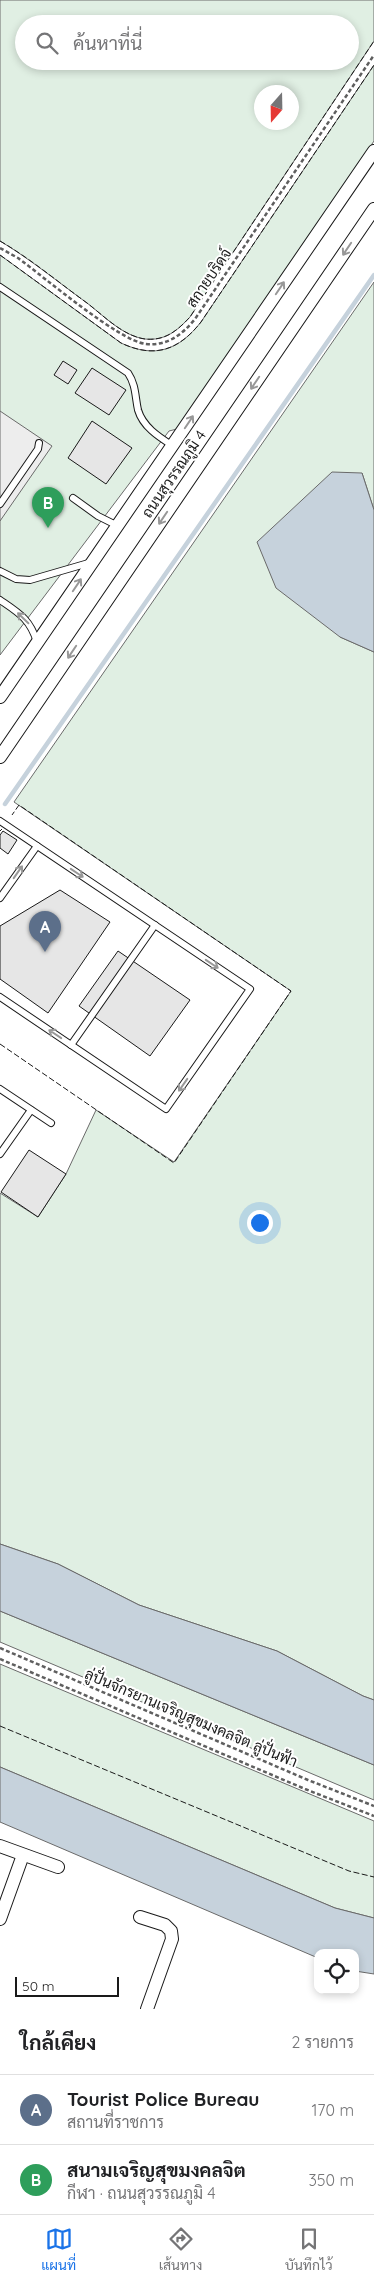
<!DOCTYPE html>
<html lang="th">
<head>
<meta charset="utf-8">
<style>
	:root { --surface:#fff; --page:#f2f2f2; --text:#202124; --muted:#757577; --line:#e0e0e0; --accent:#1a73e8 }
	body { margin:0; font-family:Quicksand,Sarabun,sans-serif; background:var(--page); color:var(--text) }
	.controls { position:absolute; right:15px; bottom:15px; display:grid; overflow:hidden; border-radius:10px; box-shadow:0 2px 8px #0003 }
	.controls button { width:45px; height:45px; display:grid; place-items:center; padding:0; border:0; border-bottom:1px solid var(--line); background:var(--surface); color:var(--text); font:25px sans-serif }
	.compass { position:absolute; left:254px; top:85px; width:45px; height:45px; border-radius:50%; background:var(--surface); box-shadow:0 2px 8px #0003; rotate:200deg }
	.scale { position:absolute; left:15px; bottom:12px; width:104px; box-sizing:border-box; padding-left:5px; border:2px solid #1a1a1a; border-top:0; font-size:14px; line-height:18px; white-space:nowrap; color:#1a1a1a; -webkit-text-stroke:4px #fff; paint-order:stroke }
	.you { position:absolute; left:259px; top:1222px; width:18px; height:18px; margin:-12px; border:4px solid #fff; border-radius:50%; background:#1a73e8; box-shadow:0 0 0 8px #1a73e833 }
	.badge { display:grid; place-items:center; width:32px; height:32px; border-radius:50%; background:var(--accent); color:#fff; font-size:16px; font-weight:700 }
	.pin { position:absolute; translate:-50% -41px; filter:drop-shadow(0 1px 2px #0008) }
	.pin::after { content:''; position:absolute; top:26px; width:18px; height:15px; background:inherit; clip-path:polygon(0 0,100% 0,50% 100%) }
	.list { margin:0; padding:0; list-style:none }
	h2 { display:flex; justify-content:space-between; align-items:center; height:65px; margin:0; padding:0 20px; font-size:21px }
	h2 small { font-size:16px; font-weight:400; color:var(--muted) }
	.list li { display:grid; grid-template-columns:32px 1fr auto; gap:15px; align-items:center; box-sizing:border-box; height:70px; padding:0 20px; border-top:1px solid var(--line) }
	.list b { display:block; font-size:19px; white-space:nowrap }
	.list p { margin:0; font-size:16px; white-space:nowrap; color:var(--muted) }
	.list em { font-size:16px; font-style:normal; color:var(--muted) }
	.icon { flex:none; width:28px; height:28px; fill:none; stroke:currentColor; stroke-width:2; stroke-linecap:round; stroke-linejoin:round }
	.map { position:relative; flex:none; width:374px; height:2009px; overflow:hidden }
	.search { position:absolute; background:var(--surface); box-shadow:0 2px 8px #0003; left:15px; right:15px; top:15px; height:55px; display:flex; align-items:center; gap:12px; box-sizing:border-box; padding:0 18px; border-radius:28px; color:var(--muted); font-size:19px }
	.sheet { height:205px; background:var(--surface) }
	nav { display:flex; justify-content:space-around; align-items:center; box-sizing:border-box; height:70px; border-top:1px solid var(--line); background:var(--surface); font-size:14px; color:var(--muted) }
	nav a { display:grid; justify-items:center; gap:2px }
	nav .on { color:var(--accent) }
	.map>svg:first-child { display:block }
	.green { fill:#e0efe3; stroke:#6a6a6a; fill-rule:evenodd }
	.parking { fill:#ededed; stroke:#6a6a6a }
	.water { fill:#c6d2dc; stroke:#6a6a6a }
	.lines { fill:none; stroke-linecap:round; stroke-linejoin:round }
	.stream { stroke:#c6d2dc; stroke-width:4.5 }
	.building { fill:#e6e6e6; stroke:#1a1a1a }
	.lane-casing { stroke:#1a1a1a; stroke-width:8 }
	.street-casing { stroke:#1a1a1a; stroke-width:14 }
	.path { stroke:#5f5f5f; stroke-width:2.5; stroke-dasharray:4 2.5; stroke-linecap:butt }
	.lane { stroke:#fff; stroke-width:6 }
	.street { stroke:#fff; stroke-width:12 }
	.fence { stroke:#1a1a1a; stroke-width:1; stroke-dasharray:6 2.5; stroke-linecap:butt }
	.oneway { stroke:#989898 }
	.labels { text-anchor:middle; stroke-width:4; stroke-linejoin:round; paint-order:stroke }
	.street-label { font-size:15px; fill:#1a1a1a; stroke:#fff }
</style>
</head>
<body>
<div class="map">
<svg width="374" height="2009" viewBox="0 0 374 2009">
	<rect width="100%" height="100%" fill="#fff"/>
	<g class="green">
		<path d="M0,0H374V41L190,317C177,331 165,341 145,339C123,336 104,316 87,303C58,282 30,259 0,241ZM24,24H350V61H24ZM262,92H292V122H262Z"/>
		<path d="M374,65V141L181,428L169,431L0,655V255L121,343C155,359 179,350 201,322Z"/>
		<polygon points="374,282 374,510 362,473 340,637 374,652 374,1700 363,1696 277,1651 139,1605 58,1564 0,1544 0,1193 38,1217 66,1174 96,1110 174,1162 291,991 14,802"/>
		<polygon points="0,1611 374,1765 374,1800 0,1642"/>
		<polygon points="0,1664 374,1821 374,1918 335,1908 0,1767"/>
	</g>
	<polygon class="parking" points="0,411 52,446 0,521"/>
	<g class="water">
		<polygon points="332,472 362,473 374,510 374,652 340,637 276,588 257,542"/>
		<polygon points="0,1544 58,1564 139,1605 277,1651 363,1696 374,1700 374,1765 0,1611"/>
		<polygon points="0,1767 335,1908 374,1918 374,1974 355,1971 355,1953 318,1953 318,1958 0,1822"/>
	</g>
	<g class="lines">
		<polyline class="stream" points="5,804 374,275"/>
	</g>
	<g class="building">
		<polygon points="63,361 77,370 68,384 54,375"/>
		<polygon points="92,368 126,390 109,415 75,393"/>
		<polygon points="92,421 132,448 106,484 68,458"/>
		<polygon points="3,831 17,840 8,854 0,848 0,835"/>
		<polygon points="60,890 110,922 48,1013 0,979 0,926"/>
		<polygon points="118,951 190,1000 150,1056 79,1006"/>
		<polygon points="29,1150 66,1174 38,1217 1,1192"/>
	</g>
	<g class="lines">
		<defs>
			<g id="lane">
				<path d="M0,287L128,373C136,385 135,396 138,410C143,427 159,437 173,446"/>
				<polyline points="73,498 98,516 118,526"/>
				<polyline points="0,504 38,449 39,443"/>
				<polyline points="0,571 16,579 30,580 92,562"/>
				<path d="M0,600C19,613 30,619 37,642"/>
				<polyline points="0,821 250,989 166,1109 0,997"/>
				<polyline points="0,898 37,846"/>
				<polyline points="71,1045 155,925"/>
				<polyline points="0,1089 51,1123"/>
				<polyline points="0,1154 31,1110"/>
			</g>
			<g id="street">
				<polyline points="0,697 374,151"/>
				<polyline points="0,757 374,209"/>
				<polyline points="0,1846 58,1867"/>
				<polyline points="140,1917 165,1925 171,1931 172,1939 147,2009"/>
				<polyline points="0,1919 23,1855"/>
			</g>
		</defs>
		<use href="#lane" class="lane-casing"/>
		<use href="#street" class="street-casing"/>
		<g class="path">
			<path d="M0,248L18,258C44,277 119,341 146,344C167,346 182,335 195,319L374,55"/>
			<polyline points="0,1648 308,1780 374,1806"/>
			<polyline points="0,1659 305,1789 374,1816"/>
		</g>
		<use href="#lane" class="lane"/>
		<use href="#street" class="street"/>
		<g class="fence">
			<path d="M0,241C31,259 58,282 87,303C104,316 123,336 145,339C165,341 177,331 190,317L374,41"/>
			<path d="M0,255L121,343C155,359 179,350 201,322L374,65"/>
			<polyline points="0,831 2,829"/>
			<polyline points="0,1044 174,1163 291,991 19,805 12,815"/>
			<polyline points="0,1726 349,1871 374,1877"/>
		</g>
	</g>
	<defs><path id="oneway-shaft" d="M-6 0H5M1.5-3L5.5 0L1.5 3" fill="none" stroke-width="1.6" stroke-linecap="round" stroke-linejoin="round" transform="scale(1.25)"/></defs>
	<g class="oneway">
		<use href="#oneway-shaft" transform="translate(347 249) rotate(124)"/>
		<use href="#oneway-shaft" transform="translate(280 288) rotate(-56)"/>
		<use href="#oneway-shaft" transform="translate(255 383) rotate(124)"/>
		<use href="#oneway-shaft" transform="translate(189 422) rotate(-56)"/>
		<use href="#oneway-shaft" transform="translate(163 518) rotate(124)"/>
		<use href="#oneway-shaft" transform="translate(77 585) rotate(-56)"/>
		<use href="#oneway-shaft" transform="translate(23 618) rotate(-136)"/>
		<use href="#oneway-shaft" transform="translate(72 652) rotate(124)"/>
		<use href="#oneway-shaft" transform="translate(18 872) rotate(-55)"/>
		<use href="#oneway-shaft" transform="translate(77 873) rotate(34)"/>
		<use href="#oneway-shaft" transform="translate(212 964) rotate(34)"/>
		<use href="#oneway-shaft" transform="translate(55 1034) rotate(-146)"/>
		<use href="#oneway-shaft" transform="translate(183 1085) rotate(125)"/>
	</g>
	<g class="labels">
		<g class="street-label">
			<text transform="translate(209 278) rotate(-56)" y="5">สกายบริดจ์</text>
			<text transform="translate(174 474) rotate(-56)" y="5">ถนนสุวรรณภูมิ 4</text>
			<text transform="translate(191 1718) rotate(23)" y="5">ลู่ปั่นจักรยานเจริญสุขมงคลจิต ลู่ปั่นฟ้า</text>
		</g>
	</g>
</svg>
<div class="controls">
<button><svg class="icon" aria-label="locate" viewBox="0 0 24 24"><circle cx="12" cy="12" r="6"/><path d="M12 2v4M12 18v4M2 12h4M18 12h4"/></svg></button>
</div>
<svg class="compass" viewBox="-18 -18 36 36"><path d="M0-13l5 13h-10z" fill="#e53935"/><path d="M0 13l5-13h-10z" fill="#757577"/></svg>
<div class="scale">50 m</div>
<div class="you"></div>
<div class="pin badge" style="left:45px;top:952px;background:#5c6f8a">A</div>
<div class="pin badge" style="left:48px;top:528px;background:#2e9e5b">B</div>
<div class="search"><svg class="icon" aria-label="search" viewBox="0 0 24 24"><circle cx="10" cy="10" r="6"/><path d="M15 15l6 6"/></svg>ค้นหาที่นี่</div>
</div>
<section class="sheet">
<h2>ใกล้เคียง<small>2 รายการ</small></h2>
<ul class="list">
<li><span class="badge" style="background:#5c6f8a">A</span><div><b>Tourist Police Bureau</b><p>สถานที่ราชการ</p></div><em>170 m</em></li>
<li><span class="badge" style="background:#2e9e5b">B</span><div><b>สนามเจริญสุขมงคลจิต</b><p>กีฬา · ถนนสุวรรณภูมิ 4</p></div><em>350 m</em></li>
</ul>
</section>
<nav>
<a class="on"><svg class="icon" aria-label="map" viewBox="0 0 24 24"><path d="M3 6l6-2 6 2 6-2v14l-6 2-6-2-6 2zM9 4v14M15 6v14"/></svg>แผนที่</a>
<a><svg class="icon" aria-label="directions" viewBox="0 0 24 24"><path d="M12 3l9 9-9 9-9-9zM9 14v-3h6M13 9l2 2-2 2"/></svg>เส้นทาง</a>
<a><svg class="icon" aria-label="saved" viewBox="0 0 24 24"><path d="M7 4h10v16l-5-4-5 4z"/></svg>บันทึกไว้</a>
</nav>
</body>
</html>
